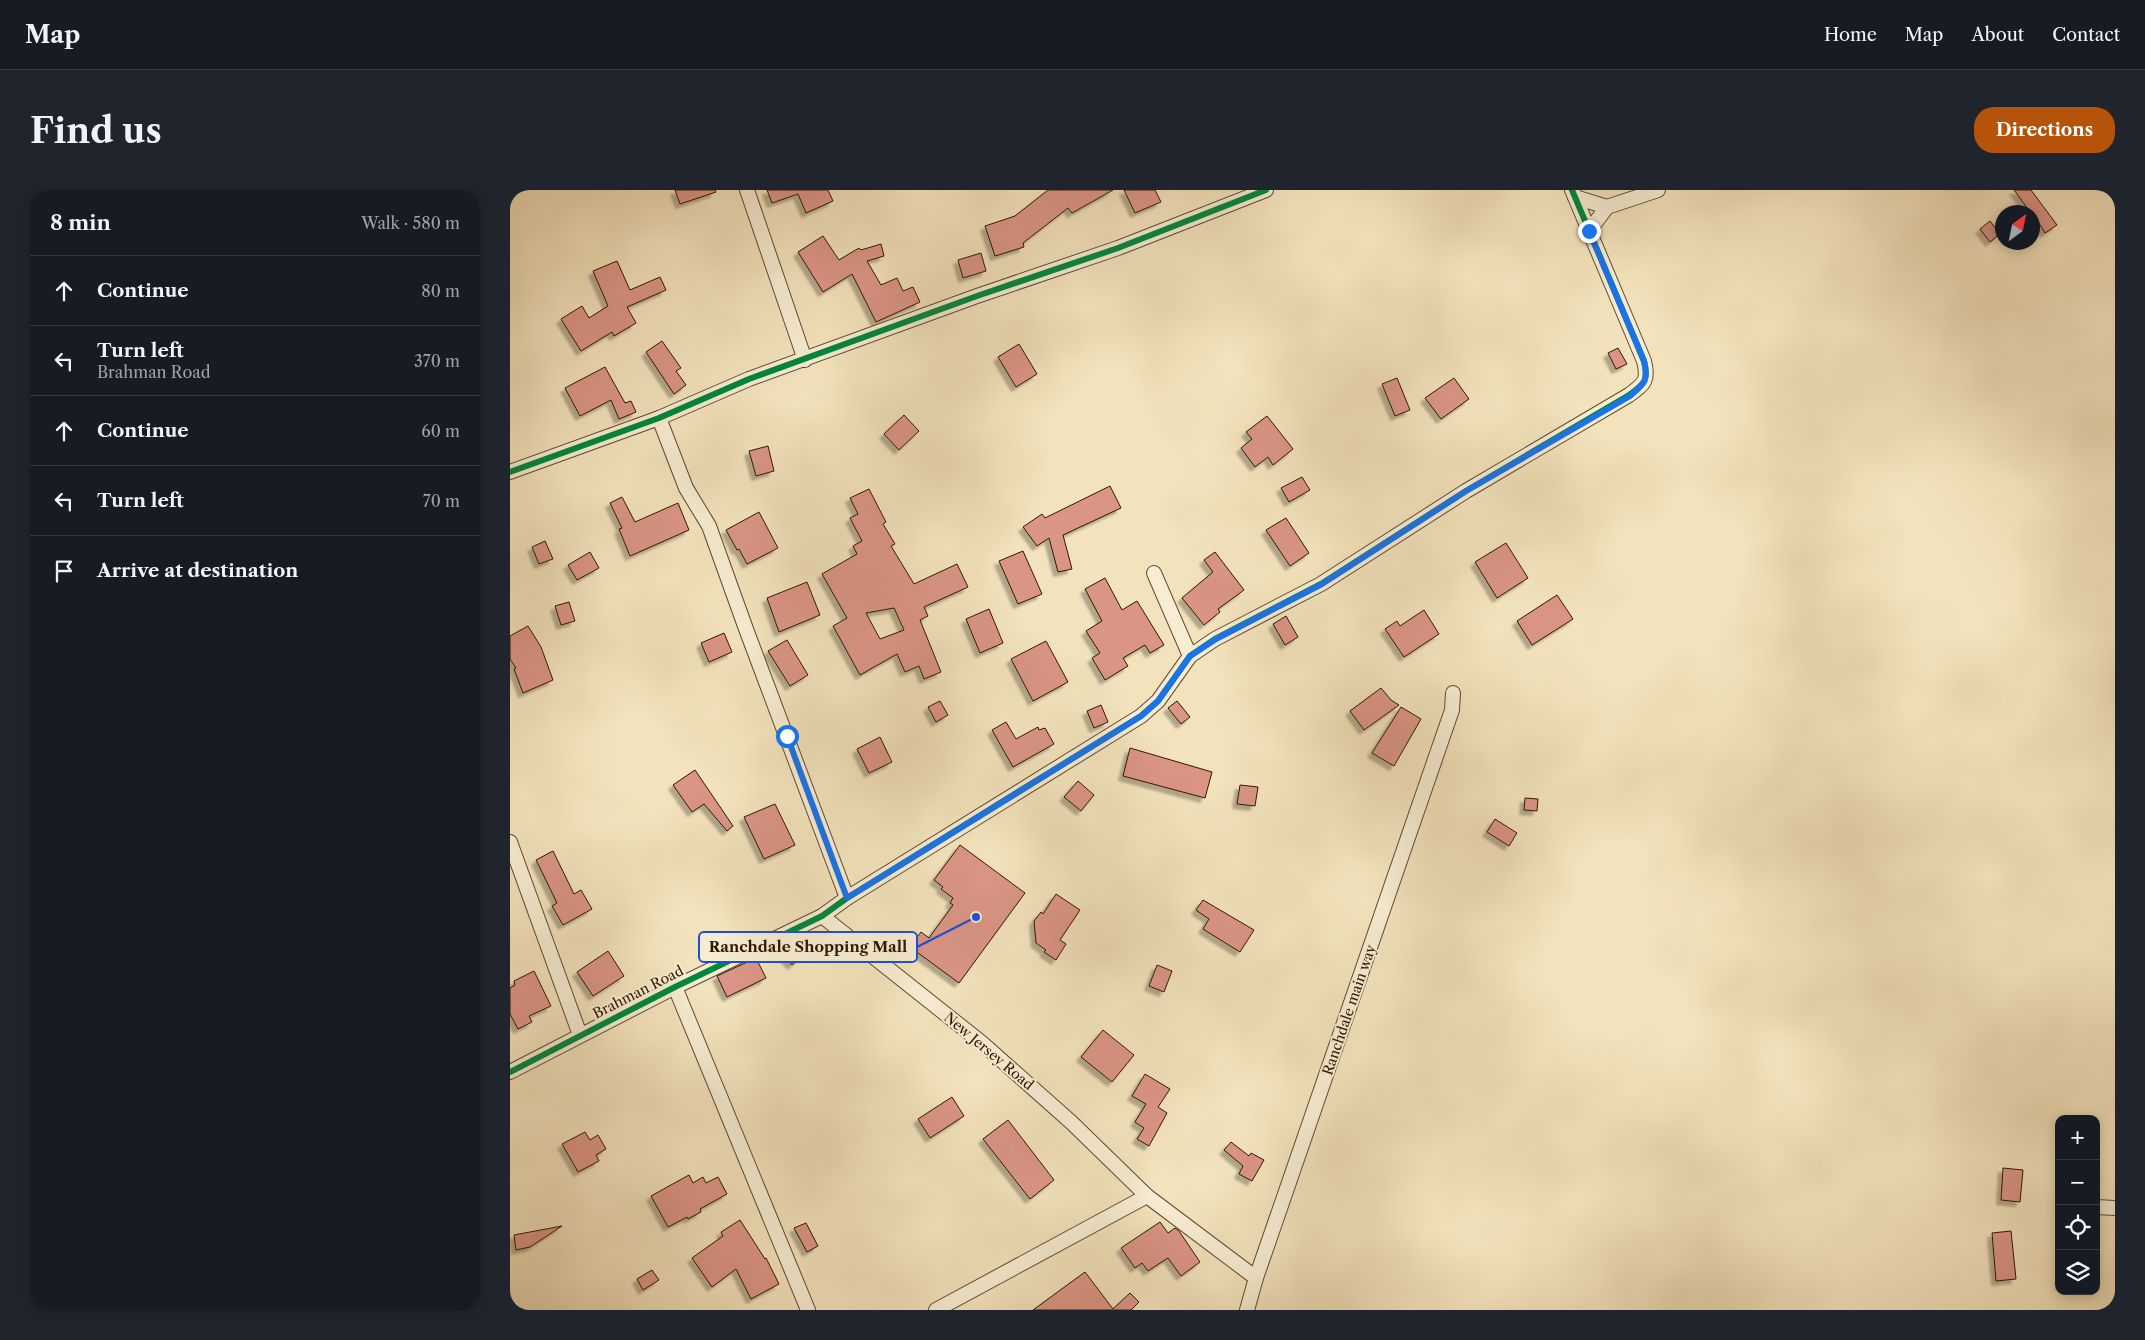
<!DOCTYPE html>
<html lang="en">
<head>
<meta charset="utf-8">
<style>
	:root { --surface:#171b24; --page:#20242c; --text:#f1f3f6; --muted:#9ea1a6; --line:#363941; --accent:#b45309 }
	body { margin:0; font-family:"Libre Caslon Text",serif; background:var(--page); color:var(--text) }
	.controls { position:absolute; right:15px; bottom:15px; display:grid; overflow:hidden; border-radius:10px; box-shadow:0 2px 12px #0003 }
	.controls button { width:45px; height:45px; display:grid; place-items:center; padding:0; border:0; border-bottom:1px solid var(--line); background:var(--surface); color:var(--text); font:25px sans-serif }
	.compass { position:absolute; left:1485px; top:15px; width:45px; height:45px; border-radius:50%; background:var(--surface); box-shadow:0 2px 12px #0003; rotate:33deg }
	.stop { position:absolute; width:15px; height:15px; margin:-11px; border:4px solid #1a73e8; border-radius:50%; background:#fff }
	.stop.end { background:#1a73e8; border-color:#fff; box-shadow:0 1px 5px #0008 }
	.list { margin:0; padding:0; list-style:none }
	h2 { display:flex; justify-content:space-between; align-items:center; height:65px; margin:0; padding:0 20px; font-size:21px }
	h2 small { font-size:16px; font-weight:400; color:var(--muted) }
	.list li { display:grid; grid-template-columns:32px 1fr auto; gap:15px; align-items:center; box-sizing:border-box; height:70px; padding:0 20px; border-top:1px solid var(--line) }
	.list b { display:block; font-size:19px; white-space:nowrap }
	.list p { margin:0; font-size:16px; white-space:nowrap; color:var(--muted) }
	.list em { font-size:16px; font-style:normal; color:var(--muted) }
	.icon { flex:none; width:28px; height:28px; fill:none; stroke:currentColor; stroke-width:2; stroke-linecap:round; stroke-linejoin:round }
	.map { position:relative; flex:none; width:1605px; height:1120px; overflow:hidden; border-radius:20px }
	header { display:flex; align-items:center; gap:30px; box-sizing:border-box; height:70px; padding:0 25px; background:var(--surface); border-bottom:1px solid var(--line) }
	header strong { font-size:24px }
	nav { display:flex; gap:28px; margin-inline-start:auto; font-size:18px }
	.intro { display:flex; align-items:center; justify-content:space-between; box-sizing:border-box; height:120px; padding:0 30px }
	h1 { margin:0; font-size:35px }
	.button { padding:12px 22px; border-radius:20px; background:var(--accent); color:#fff; font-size:18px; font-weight:700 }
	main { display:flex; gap:30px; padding:0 30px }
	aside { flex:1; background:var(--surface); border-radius:20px; box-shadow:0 2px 12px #0003 }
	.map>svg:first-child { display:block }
	.building { fill:#db9586; stroke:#2f1600; fill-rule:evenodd; filter:url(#shadow) }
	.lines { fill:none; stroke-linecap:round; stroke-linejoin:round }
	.minor-casing { stroke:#60492f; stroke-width:16 }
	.minor { stroke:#f7edd3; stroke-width:14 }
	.cycleway-casing { stroke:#f7edd3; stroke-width:9 }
	.cycleway { stroke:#00873e; stroke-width:6 }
	.route { stroke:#1a73e8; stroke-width:6 }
	.labels { text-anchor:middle; stroke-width:4; stroke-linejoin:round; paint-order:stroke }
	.street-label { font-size:14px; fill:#2f1600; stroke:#f7edd3 }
	.leader { fill:none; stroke:#1d4ed8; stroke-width:2 }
	.callout-dot { fill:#1d4ed8; stroke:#f7edd3; stroke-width:2 }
	.callout { fill:#f7edd3; stroke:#1d4ed8; stroke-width:2 }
	.callout-label { font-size:15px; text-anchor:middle; font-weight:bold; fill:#2f1600 }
</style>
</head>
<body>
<header>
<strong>Map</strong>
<nav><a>Home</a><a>Map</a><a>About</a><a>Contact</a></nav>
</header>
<div class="intro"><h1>Find us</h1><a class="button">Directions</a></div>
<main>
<aside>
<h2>8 min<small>Walk · 580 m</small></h2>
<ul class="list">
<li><svg class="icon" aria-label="ahead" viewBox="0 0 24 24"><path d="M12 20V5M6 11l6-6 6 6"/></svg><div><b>Continue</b></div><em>80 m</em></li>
<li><svg class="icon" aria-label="left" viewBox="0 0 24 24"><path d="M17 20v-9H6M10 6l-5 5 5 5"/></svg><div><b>Turn left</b><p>Brahman Road</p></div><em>370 m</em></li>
<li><svg class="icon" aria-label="ahead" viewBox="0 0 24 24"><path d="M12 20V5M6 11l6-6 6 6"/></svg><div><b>Continue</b></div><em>60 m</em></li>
<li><svg class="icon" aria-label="left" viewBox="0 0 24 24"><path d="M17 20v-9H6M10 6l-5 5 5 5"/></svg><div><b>Turn left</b></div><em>70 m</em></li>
<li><svg class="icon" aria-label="arrive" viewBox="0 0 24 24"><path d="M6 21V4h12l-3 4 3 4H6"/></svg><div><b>Arrive at destination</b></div></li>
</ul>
</aside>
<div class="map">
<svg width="1605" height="1120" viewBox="0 0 1605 1120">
	<defs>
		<filter id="shadow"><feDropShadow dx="-4.5" dy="4.5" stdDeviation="1" flood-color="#0004"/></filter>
	</defs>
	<rect width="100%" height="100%" fill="#f3e3bc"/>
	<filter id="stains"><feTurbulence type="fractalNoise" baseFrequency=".004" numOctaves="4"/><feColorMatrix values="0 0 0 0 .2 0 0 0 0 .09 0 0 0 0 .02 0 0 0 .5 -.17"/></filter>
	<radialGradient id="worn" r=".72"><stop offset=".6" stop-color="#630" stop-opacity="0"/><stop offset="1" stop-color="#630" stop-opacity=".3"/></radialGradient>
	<g class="building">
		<polygon points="165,0 205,0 206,2 170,14"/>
		<polygon points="257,0 318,0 323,11 296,23 288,4 262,13"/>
		<polygon points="538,0 603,0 562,23 558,18 513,53 514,57 485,66 475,36 505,26"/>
		<polygon points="614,0 645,0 651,12 625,23"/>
		<polygon points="1504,0 1521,0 1547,35 1535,43 1522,22 1520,22"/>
		<polygon points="1480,31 1490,44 1480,52 1470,39"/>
		<polygon points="313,46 329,70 349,58 351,60 371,54 374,66 357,71 371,95 387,88 393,101 403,97 410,112 366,132 342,84 313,102 288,62"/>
		<polygon points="471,63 476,81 453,88 448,70"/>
		<polygon points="107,71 120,100 150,87 156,100 117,117 126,133 104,146 102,142 71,161 51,129 72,116 79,128 98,116 83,81"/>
		<polygon points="152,151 171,178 166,181 176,195 164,204 136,162"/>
		<polygon points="509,154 527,184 506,197 488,167"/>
		<polygon points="1108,158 1117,174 1106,179 1098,163"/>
		<polygon points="95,177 115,213 121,211 126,222 109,229 101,210 70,226 55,198"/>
		<polygon points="887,188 900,220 885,226 872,194"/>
		<polygon points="944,188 959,209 931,229 915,208"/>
		<polygon points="394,225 409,241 389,260 374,244"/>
		<polygon points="757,226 783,259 763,275 758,267 745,277 731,258 742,249 736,242"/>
		<polygon points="258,256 264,281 246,286 239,261"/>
		<polygon points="792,287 800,300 779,312 771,298"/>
		<polygon points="600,296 611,318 553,345 562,379 548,382 539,348 527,356 513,337 532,324 535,328"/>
		<path d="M359,299L376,332L373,334L385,354L381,356L404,394L447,374L458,397L414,417L418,426L410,430L431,482L414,489L409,476L395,482L387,464L350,485L323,436L337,428L312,384L347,364L343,356L352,351L340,328L348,324L340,308ZM384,418L394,440L370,449L356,423Z"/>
		<polygon points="112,307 125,332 168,313 179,340 120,366 109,339 112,338 100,313"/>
		<polygon points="249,322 268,358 237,374 229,359 227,360 216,340"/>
		<polygon points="776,328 799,363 780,376 756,340"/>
		<polygon points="35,351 43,369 29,374 22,357"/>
		<polygon points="996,353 1018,388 987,408 965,372"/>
		<polygon points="513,361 532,404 508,414 489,371"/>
		<polygon points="80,362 89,378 67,390 58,375"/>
		<polygon points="705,362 734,400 708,419 710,422 694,435 672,408 703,382 694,370"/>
		<polygon points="595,388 612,420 627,411 654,455 640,463 635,455 613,468 618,476 595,490 582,468 590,463 576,441 592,431 575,399"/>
		<polygon points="297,392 310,425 269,442 257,408"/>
		<polygon points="1047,405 1063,429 1022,455 1007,431"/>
		<polygon points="59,412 65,431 51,435 45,416"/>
		<polygon points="479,419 493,453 470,463 456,429"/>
		<polygon points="914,420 929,444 894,467 875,439 887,431 890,436"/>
		<polygon points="776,426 788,447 775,455 763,434"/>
		<polygon points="18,436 31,457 43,490 13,503 4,479 6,478 0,469 0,446"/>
		<polygon points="214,443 222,462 199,472 191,453"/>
		<polygon points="277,450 298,485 280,496 258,461"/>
		<polygon points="536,451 558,492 523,511 501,469"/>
		<polygon points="871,498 881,510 889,515 854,540 840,521"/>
		<polygon points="430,511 438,525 426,532 418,517"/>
		<polygon points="667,511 680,527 671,534 658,518"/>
		<polygon points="591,515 598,532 584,538 577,521"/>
		<polygon points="891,517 911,529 884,576 862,563"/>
		<polygon points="496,532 506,549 528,537 529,540 535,538 544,554 503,577 482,540"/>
		<polygon points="370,547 382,572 359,583 347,559"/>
		<polygon points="620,558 702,582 695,608 613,586"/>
		<polygon points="185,580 223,636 217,641 194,614 182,622 163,595"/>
		<polygon points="568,591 584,605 571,621 554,607"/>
		<polygon points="730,595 748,597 745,616 727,614"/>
		<polygon points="1015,608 1028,609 1027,621 1014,620"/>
		<polygon points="265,614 285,655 254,669 234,627"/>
		<polygon points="985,629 1007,643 999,656 977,642"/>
		<polygon points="450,655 515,703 449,793 400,757 411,742 419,748 443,715 440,713 443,708 431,699 433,697 424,690"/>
		<polygon points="43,661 64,704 71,700 82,719 53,735 42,716 47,713 26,670"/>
		<polygon points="546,704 570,720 550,750 556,754 546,770 534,762 536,760 526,753 524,731 531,722 533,724"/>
		<polygon points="693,710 744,740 730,762 693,739 699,729 686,720"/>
		<polygon points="281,755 291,767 282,775 271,763"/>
		<polygon points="98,761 114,786 83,806 67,782"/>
		<polygon points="246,768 256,788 217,807 207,786"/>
		<polygon points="647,775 662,781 654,802 639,796"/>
		<polygon points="24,781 41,816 19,826 22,832 8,839 0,824 0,798 5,795 4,791"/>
		<polygon points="593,840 624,865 602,892 571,867"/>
		<polygon points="635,884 660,899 648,917 657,923 639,956 627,949 634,938 625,932 636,914 622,906"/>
		<polygon points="442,907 454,926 420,948 408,929"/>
		<polygon points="498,930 544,990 520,1009 473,949"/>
		<polygon points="75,942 80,950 88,945 96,959 86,965 89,971 68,982 52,954"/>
		<polygon points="721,952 739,966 741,963 754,970 742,991 729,984 733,976 714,960"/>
		<polygon points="1493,978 1513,980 1510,1012 1491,1010"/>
		<polygon points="179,985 183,993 193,987 196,993 208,987 217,1004 190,1019 191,1022 178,1029 177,1027 158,1037 141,1006"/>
		<polygon points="230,1030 255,1069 256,1068 269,1094 241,1109 226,1079 202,1097 182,1068 213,1046 211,1042"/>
		<polygon points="650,1032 658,1043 665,1038 669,1041 690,1072 671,1086 658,1068 638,1081 632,1073 625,1078 611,1058"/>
		<polygon points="296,1033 308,1056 297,1062 284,1038"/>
		<polygon points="52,1036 20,1057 6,1060 4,1045"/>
		<polygon points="1501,1041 1506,1089 1486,1091 1482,1043"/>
		<polygon points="142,1080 149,1090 133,1100 127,1089"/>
		<polygon points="575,1082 603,1119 620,1103 629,1112 621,1120 523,1120"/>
	</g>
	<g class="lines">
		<defs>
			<g id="minor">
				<polyline points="237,0 295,170"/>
				<polyline points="1065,7 1097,17"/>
				<polyline points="1079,41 1097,17 1148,0"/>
				<polyline points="149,228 176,298 199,336 236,439 337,708"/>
				<polyline points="0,282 149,228 239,189 467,106 608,58 756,0"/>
				<polyline points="644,383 680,466"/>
				<polyline points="0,652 70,845"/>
				<polyline points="312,726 472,853 562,933 637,1006 746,1088"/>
				<polyline points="165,797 298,1120"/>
				<path d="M0,882L165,797L312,726L337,708L631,526L648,511L680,466L705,449L811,394L956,301L1119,205C1134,194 1139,191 1134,171L1062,0"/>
				<polyline points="1586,1017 1605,1018"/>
				<polyline points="426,1120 637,1006"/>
				<polyline points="737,1120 746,1088 942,520 943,503"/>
			</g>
		</defs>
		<use href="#minor" class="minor-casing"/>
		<use href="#minor" class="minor"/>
		<defs>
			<g id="cycleway">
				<polyline points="0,282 149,228 239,189 467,106 608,58 756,0"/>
				<path d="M0,882L165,797L312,726L337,708L631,526L648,511L680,466L705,449L811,394L956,301L1119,205C1134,194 1139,191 1134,171L1062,0"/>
			</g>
		</defs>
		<use href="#cycleway" class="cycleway-casing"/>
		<use href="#cycleway" class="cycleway"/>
	</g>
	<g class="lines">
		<path class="route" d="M277,546L337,708L631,526L648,511L680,466L706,449L812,394L956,301L1120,206C1134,194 1139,191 1134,171L1079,41"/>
	</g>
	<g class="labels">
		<g class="street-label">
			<text transform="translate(128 802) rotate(-27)" y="5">Brahman Road</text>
			<text transform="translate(839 820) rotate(-71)" y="5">Ranchdale main way</text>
			<text transform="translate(479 861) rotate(40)" y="5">New Jersey Road</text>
		</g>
	</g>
	<path class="leader" d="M466 727L407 757"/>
	<circle class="callout-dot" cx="466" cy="727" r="5"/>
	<rect class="callout" x="189" y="742" width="218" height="30" rx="5"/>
	<g class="callout-label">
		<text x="298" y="762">Ranchdale Shopping Mall</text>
	</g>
	<rect width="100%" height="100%" filter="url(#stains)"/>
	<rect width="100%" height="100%" fill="url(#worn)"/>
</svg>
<div class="controls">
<button>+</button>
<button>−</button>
<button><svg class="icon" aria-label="locate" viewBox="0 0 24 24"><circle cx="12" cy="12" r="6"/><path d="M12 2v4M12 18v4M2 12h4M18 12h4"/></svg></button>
<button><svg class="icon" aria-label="layers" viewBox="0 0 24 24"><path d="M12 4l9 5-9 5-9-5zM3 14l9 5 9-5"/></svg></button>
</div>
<svg class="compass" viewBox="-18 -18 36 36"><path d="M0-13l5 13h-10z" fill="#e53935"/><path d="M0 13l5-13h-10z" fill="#9ea1a6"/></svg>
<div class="stop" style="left:277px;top:546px"></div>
<div class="stop end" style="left:1079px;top:41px"></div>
</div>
</main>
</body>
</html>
